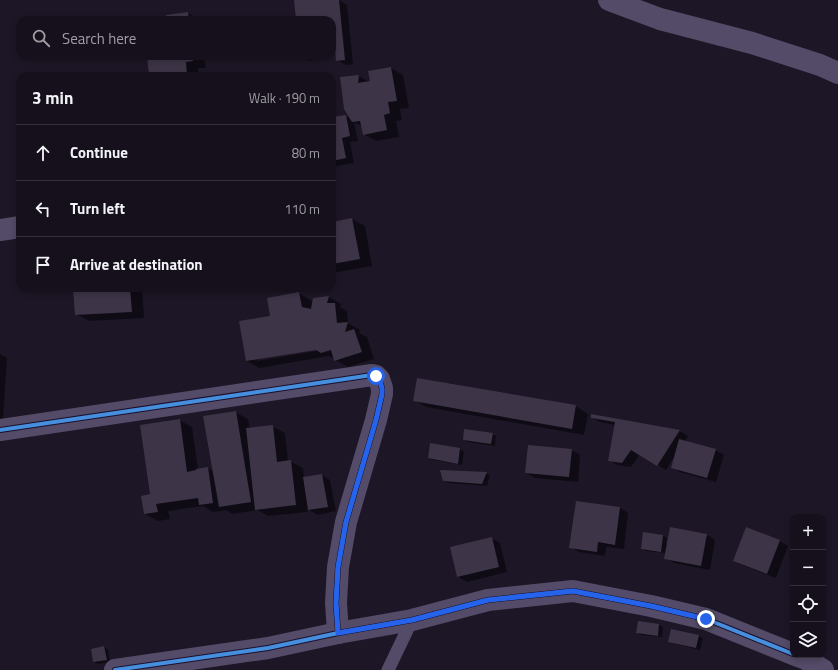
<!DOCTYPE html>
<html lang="en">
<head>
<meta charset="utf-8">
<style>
	:root { --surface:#16101c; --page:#1f1925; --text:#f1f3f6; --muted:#9e9da3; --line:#35303b }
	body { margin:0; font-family:"Titillium Web",sans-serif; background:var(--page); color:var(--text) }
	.controls { position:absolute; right:12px; bottom:12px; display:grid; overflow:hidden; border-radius:8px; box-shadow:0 2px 6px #0003 }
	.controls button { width:36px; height:36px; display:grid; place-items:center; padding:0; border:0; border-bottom:1px solid var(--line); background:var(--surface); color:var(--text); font:20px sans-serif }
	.stop { position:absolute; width:12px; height:12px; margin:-9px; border:3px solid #2563eb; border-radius:50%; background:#fff }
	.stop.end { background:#2563eb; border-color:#fff; box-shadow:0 1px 4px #0008 }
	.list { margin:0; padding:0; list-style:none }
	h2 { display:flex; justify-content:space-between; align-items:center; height:52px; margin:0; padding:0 16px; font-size:17px }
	h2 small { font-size:13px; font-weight:400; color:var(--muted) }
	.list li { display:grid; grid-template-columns:26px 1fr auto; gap:12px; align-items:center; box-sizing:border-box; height:56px; padding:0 16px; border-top:1px solid var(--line) }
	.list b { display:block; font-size:15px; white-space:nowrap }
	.list em { font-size:13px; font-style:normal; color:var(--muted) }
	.icon { flex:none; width:22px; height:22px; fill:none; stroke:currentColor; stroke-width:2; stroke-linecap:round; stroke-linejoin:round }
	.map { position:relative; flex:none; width:838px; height:670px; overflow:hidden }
	.search { position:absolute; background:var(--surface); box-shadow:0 2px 6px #0003; left:16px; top:16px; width:320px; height:44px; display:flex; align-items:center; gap:10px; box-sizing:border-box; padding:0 14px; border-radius:12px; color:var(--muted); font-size:15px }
	.panel { position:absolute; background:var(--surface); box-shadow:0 2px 6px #0003; left:16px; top:72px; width:320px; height:220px; border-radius:12px }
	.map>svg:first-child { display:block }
	.shadow { fill:#0007; fill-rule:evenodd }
	.building { fill:#3d3447 }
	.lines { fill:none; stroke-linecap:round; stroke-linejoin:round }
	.lane { stroke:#534b67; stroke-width:13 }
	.street { stroke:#534b67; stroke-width:22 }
	.cycleway-casing { stroke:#1c102c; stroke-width:6 }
	.cycleway { stroke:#468fdf; stroke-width:4 }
	.route { stroke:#2563eb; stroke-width:5 }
</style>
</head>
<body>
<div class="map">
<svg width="838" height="670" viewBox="0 0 838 670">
	<rect width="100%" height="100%" fill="#1d1626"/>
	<g class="shadow">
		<polygon points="295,0 339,0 347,5 353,64 346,65 337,60 336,42 332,43 332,20 297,20"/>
		<polygon points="188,13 199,20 165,20"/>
		<polygon points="148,56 204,56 206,68 198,68 199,76 153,76 150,74"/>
		<polygon points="301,56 315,56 316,60 308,61"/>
		<polygon points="391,68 403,75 409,108 400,109 402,120 396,121 399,137 376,141 364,134 363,127 354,122 358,141 350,142 354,163 332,167 332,118 345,116 352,119 341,78 359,76 369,82"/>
		<polygon points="352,219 365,226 372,266 332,273 332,223"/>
		<polygon points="74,288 142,288 144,318 89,321 76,314"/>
		<path d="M299,293L312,301L313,306L314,299L329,297L341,304L340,307L347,311L348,323L360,330L359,333L367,337L374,359L348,367L329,356L259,368L247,361L271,317ZM321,348L322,350L257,361V358Z"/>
		<polygon points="0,354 7,358 3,418 0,418"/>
		<polygon points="414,400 576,406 588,414 584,435 426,407"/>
		<polygon points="235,412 248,419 250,429 272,426 285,433 288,461 290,461 303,468 304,478 322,475 330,480 336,511 318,515 307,509 308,512 268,516 257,510 232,514 226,510 213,512 203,506 168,511 170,519 158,521 145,514 179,420 192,427 198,469 208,468 214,472"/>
		<polygon points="592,415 680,431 688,436 685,441 715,450 724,455 716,482 680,472 672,467 674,457 666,470 640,454 631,467 617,465 609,460 615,425 600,422 592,418"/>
		<polygon points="492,434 496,436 495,446 468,442 464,440"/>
		<polygon points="431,444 460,449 464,452 462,465 433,460 429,458"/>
		<polygon points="571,450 580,455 578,482 535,478 526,473"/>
		<polygon points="486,473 490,475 487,486 448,483 443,480"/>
		<polygon points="620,508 628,513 624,549 606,547 605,556 579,552 570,547"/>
		<polygon points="747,528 780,541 788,546 776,578 742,565 734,560"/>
		<polygon points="707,535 715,540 710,570 674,563 666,558 666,553 646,551 642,549 663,536 667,538 666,544 668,545"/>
		<polygon points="491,538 500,543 507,572 467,582 458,577"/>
		<polygon points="639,622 659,625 663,627 662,637 641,635 637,632"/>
		<polygon points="672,630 699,636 703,638 700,650 673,643 669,641"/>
		<polygon points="104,647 108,650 110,662 98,664 94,662"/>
	</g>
	<g class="building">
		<polygon points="294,0 339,0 345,60 336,61 334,37 332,37 332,20 296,20"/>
		<polygon points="188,12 189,20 164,20 166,15"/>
		<polygon points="147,56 193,56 193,61 186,62 187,76 172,76 172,73 149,75"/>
		<polygon points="391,67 397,101 388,102 390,113 384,115 387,130 363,135 360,121 352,122 344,109 340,77 359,75 358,83 370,81 368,71"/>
		<polygon points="346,115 350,136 342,138 346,158 332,161 332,117"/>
		<polygon points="352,218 360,259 332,264 332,222"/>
		<polygon points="73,288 130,288 132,312 75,315"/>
		<polygon points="299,292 302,307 311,309 313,298 329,296 327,303 335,303 337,323 348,322 345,332 354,329 362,352 334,361 331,350 321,353 316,350 246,361 239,321 270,316 267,298"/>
		<polygon points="417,378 576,405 572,429 413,401"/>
		<polygon points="236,411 251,502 219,507 203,416"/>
		<polygon points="591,414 680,430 657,466 631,450 622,463 608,461 615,422 591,418"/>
		<polygon points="180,419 187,472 196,470 196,469 208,467 213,503 199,505 198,498 156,504 158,512 144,514 141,496 150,494 140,425"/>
		<polygon points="273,425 277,462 291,460 296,505 255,510 246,428"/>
		<polygon points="464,429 493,433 491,444 463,440"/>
		<polygon points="679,439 716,449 707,478 671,468"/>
		<polygon points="430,443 460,448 458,464 428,458"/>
		<polygon points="528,445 572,449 569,477 525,473"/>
		<polygon points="440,470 487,472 482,484 443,481"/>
		<polygon points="322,474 328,507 308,510 303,477"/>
		<polygon points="576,501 620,507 615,545 598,542 597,552 569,548"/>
		<polygon points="670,527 707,534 701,566 664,559"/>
		<polygon points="746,527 780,540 767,574 733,561"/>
		<polygon points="643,532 663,535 661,552 641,549"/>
		<polygon points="492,537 499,567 457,577 450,547"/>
		<polygon points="638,621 659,624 658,636 636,633"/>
		<polygon points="671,629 699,635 696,648 668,642"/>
		<polygon points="104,646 107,660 93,662 91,649"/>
	</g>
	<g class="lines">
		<polyline class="lane" points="388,670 412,620"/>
		<g class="street">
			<polyline points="609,0 660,19 752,43 820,65 838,73"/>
			<polyline points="0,230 20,227"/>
			<polyline points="0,430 372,375 376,376 379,379 382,388 382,394 376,420 346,522 338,567 336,603 338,633"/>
			<polyline points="795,655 806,659 823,670"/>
			<polyline points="115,670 268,648 338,633 412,620 488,600 573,591 651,606 706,619 793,654"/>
		</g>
		<defs>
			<g id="cycleway">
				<polyline points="0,430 372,375 376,376 379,379 382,388 382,394 376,420 346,522 338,567 336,603 338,633"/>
				<polyline points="115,670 268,648 338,633 412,620 488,600 573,591 651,606 706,619 793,654"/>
			</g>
		</defs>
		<use href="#cycleway" class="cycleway-casing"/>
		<use href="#cycleway" class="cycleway"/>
	</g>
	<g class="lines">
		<polyline class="route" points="376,376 379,379 382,388 382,394 376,420 346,522 338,567 336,603 338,633 412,620 488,600 573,591 651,606 706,619"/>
	</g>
</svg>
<div class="controls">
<button>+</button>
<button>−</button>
<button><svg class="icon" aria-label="locate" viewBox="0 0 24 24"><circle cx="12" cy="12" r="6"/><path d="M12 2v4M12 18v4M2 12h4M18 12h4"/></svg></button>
<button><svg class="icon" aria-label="layers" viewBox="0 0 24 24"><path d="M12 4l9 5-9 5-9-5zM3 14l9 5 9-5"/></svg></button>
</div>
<div class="stop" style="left:376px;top:376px"></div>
<div class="stop end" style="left:706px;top:619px"></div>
<div class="search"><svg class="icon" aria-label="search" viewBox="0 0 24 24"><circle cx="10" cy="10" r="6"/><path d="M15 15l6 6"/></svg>Search here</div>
<section class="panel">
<h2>3 min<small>Walk · 190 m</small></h2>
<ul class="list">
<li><svg class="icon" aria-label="ahead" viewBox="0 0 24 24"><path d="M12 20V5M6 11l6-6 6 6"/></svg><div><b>Continue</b></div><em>80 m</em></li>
<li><svg class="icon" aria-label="left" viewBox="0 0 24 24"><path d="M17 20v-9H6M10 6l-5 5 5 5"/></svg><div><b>Turn left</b></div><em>110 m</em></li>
<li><svg class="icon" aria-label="arrive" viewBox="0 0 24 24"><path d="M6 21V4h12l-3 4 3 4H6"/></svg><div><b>Arrive at destination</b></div></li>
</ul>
</section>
</div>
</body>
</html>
